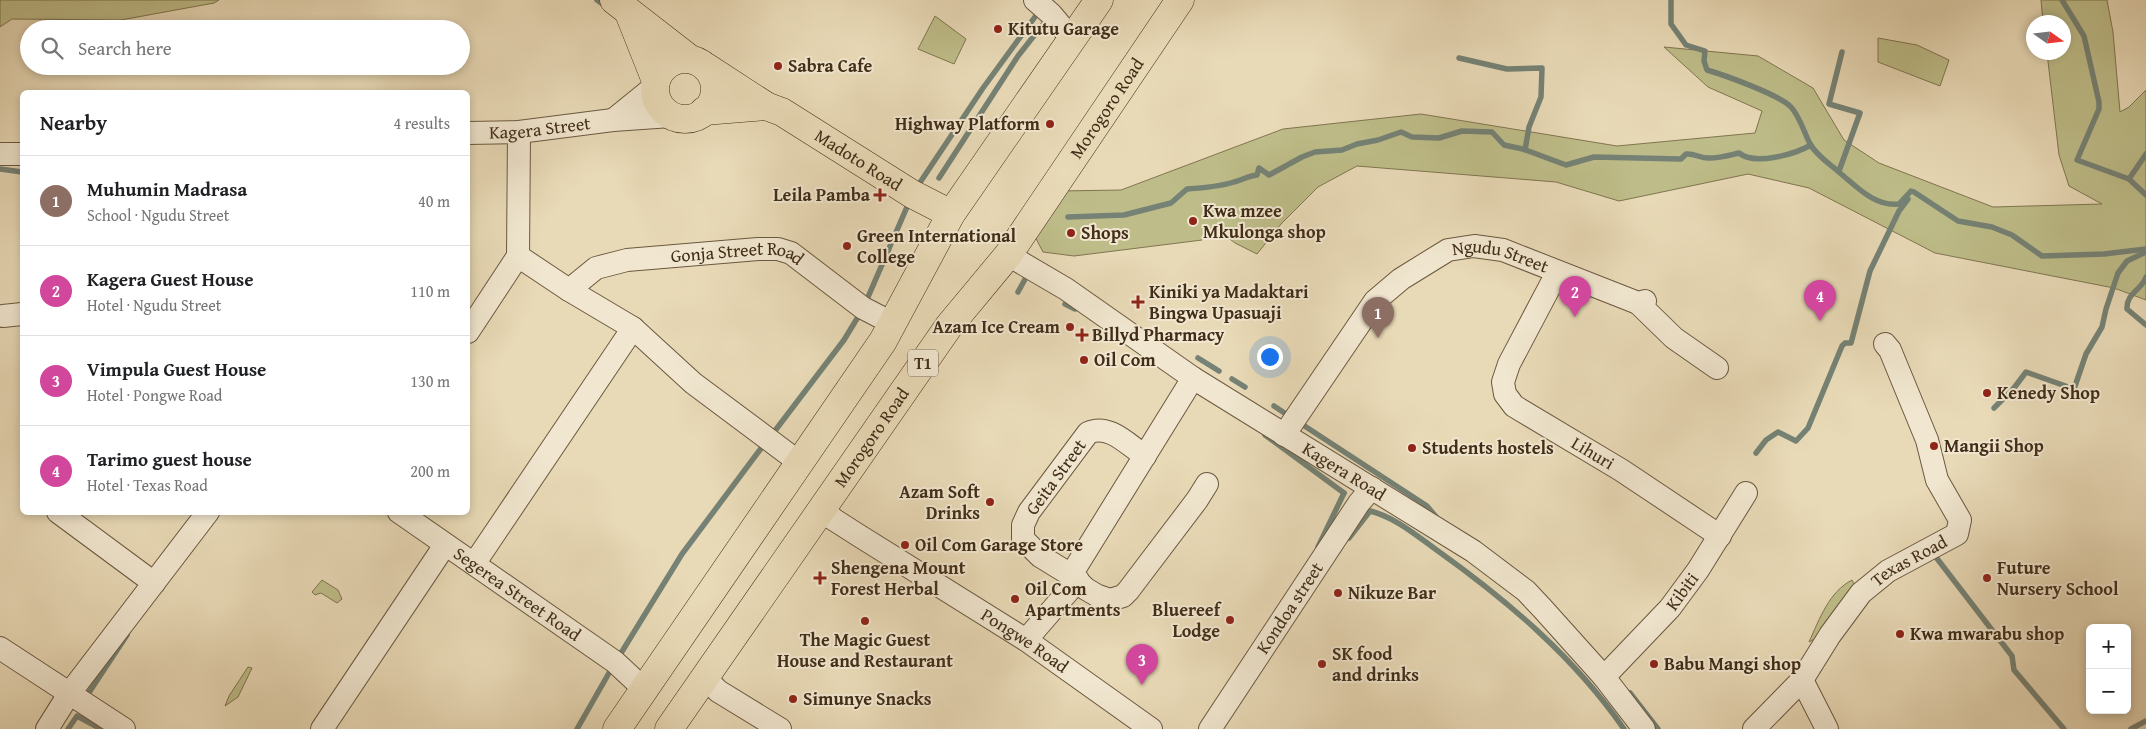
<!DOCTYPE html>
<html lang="en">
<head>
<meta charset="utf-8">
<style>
	:root { --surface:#fff; --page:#f6f6f6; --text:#202124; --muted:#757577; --line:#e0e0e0; --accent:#8f2418 }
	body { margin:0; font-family:"Gentium Book Plus",serif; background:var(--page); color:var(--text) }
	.controls { position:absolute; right:15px; bottom:15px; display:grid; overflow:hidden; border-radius:8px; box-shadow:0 2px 8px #0003 }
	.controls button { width:45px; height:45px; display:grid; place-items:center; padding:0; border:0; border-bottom:1px solid var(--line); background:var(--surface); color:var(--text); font:25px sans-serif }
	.compass { position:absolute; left:2026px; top:15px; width:45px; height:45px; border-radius:50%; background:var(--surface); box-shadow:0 2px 8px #0003; rotate:104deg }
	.you { position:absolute; left:1269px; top:356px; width:18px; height:18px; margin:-12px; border:4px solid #fff; border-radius:50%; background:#1a73e8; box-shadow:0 0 0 8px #1a73e833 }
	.badge { display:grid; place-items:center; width:32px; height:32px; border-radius:50%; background:var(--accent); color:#fff; font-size:16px; font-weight:700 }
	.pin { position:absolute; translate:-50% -41px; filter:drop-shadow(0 1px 2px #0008) }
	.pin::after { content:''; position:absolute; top:26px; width:18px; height:15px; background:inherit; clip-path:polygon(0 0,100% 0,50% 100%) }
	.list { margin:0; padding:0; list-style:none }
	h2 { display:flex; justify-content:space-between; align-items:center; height:65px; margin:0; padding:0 20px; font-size:21px }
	h2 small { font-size:16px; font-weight:400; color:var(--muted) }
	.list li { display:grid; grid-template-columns:32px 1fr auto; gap:15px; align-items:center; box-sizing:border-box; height:90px; padding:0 20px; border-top:1px solid var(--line) }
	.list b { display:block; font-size:19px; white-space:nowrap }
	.list p { margin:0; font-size:16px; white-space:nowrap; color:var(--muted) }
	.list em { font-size:16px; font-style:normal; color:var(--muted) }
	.icon { flex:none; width:28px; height:28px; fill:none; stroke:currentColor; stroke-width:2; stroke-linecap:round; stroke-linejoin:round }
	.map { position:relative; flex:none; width:2146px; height:729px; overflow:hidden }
	.search { position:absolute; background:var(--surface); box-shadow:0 2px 8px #0003; left:20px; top:20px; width:450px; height:55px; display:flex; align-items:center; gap:12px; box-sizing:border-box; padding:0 18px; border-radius:28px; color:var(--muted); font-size:19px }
	.panel { position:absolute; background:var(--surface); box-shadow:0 2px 8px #0003; left:20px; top:90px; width:450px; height:425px; border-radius:8px }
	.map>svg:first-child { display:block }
	.green { fill:#bebd89; stroke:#807550 }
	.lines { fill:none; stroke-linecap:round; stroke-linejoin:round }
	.stream { stroke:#758275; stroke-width:5.5 }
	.minor-casing { stroke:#6b5840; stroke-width:24 }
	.major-casing { stroke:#412d18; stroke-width:29 }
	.highway-casing { stroke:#412d18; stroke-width:29 }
	.minor { stroke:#f1e7d0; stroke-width:22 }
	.major { stroke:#e9dab7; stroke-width:28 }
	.highway { stroke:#e9dab7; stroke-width:28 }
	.poi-dot { fill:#8f2418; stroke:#f1e7d0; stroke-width:2 }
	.labels { text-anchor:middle; stroke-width:4; stroke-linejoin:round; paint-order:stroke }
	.shield { fill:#f1e7d0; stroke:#76654f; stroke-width:1 }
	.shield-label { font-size:16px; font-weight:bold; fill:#412d18 }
	.poi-label { font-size:18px; font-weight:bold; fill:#412d18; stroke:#f1e7d0; text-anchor:start }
	.street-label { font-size:18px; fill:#412d18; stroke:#f1e7d0 }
</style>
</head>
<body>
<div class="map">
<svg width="2146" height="729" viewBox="0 0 2146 729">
	<rect width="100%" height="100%" fill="#e9dab7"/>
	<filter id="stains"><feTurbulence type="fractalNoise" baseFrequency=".004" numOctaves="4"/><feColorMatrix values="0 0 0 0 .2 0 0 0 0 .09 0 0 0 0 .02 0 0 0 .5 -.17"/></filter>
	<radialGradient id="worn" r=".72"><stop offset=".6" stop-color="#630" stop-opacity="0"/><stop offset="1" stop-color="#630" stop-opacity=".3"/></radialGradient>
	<g class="green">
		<polygon points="0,0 219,0 214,3 121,20 12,19 0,27"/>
		<polygon points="2041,0 2107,0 2113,32 2120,112 2129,107 2146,90 2146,300 2114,288 1935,253 1809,188 1748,174 1619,201 1556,182 1357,166 1318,187 1281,224 1257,254 1235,243 1213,226 1202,240 1074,256 1043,252 1031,229 1059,191 1121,190 1283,129 1421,114 1617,146 1755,133 1762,111 1708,87 1664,47 1758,56 1813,88 1844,140 1879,163 1993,207 2102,204 2069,186 2059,155 2047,53 2064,52 2064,22 2043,22"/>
		<polygon points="935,16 966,39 954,64 918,49"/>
		<polygon points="1878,38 1917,45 1949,60 1940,86 1878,62"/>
		<polygon points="322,580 338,590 342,599 337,603 321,593 315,595 312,592"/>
		<path d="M1852,580L1856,588L1818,637L1809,642C1820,618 1829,592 1852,580Z"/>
		<polygon points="248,667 252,668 238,697 225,706 229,696"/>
	</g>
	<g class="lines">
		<g class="stream">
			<polyline points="597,0 607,7"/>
			<path d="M1671,0V24L1686,45L1705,51L1704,61L1707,70C1724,75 1780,95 1791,107C1800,117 1804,132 1810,144C1818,157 1830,164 1840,173C1857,187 1875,207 1899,204L1911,191L1914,192L1958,221L1992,227L2012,235L2042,256L2104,254L2146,249"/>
			<polyline points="2062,0 2084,36 2099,102 2099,109 2077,160 2129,179"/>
			<polyline points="1459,58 1507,69 1542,68 1541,97 1529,127 1525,150"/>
			<polyline points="2146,154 2129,179 2146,195"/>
			<polyline points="0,169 22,172"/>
			<polyline points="1839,171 1860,113 1829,104 1842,52"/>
			<polyline points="939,178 1018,56 1048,18"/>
			<polyline points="917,187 983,88 1040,10"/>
			<path d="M1068,217L1124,215L1171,203L1187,189C1203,188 1218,187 1234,182C1242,180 1248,176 1257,175L1259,168L1269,175L1302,157L1315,152L1342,150L1357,144L1378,140L1401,132L1412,137L1439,138L1462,131L1492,132L1504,145L1523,149L1566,165L1594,157L1681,159L1686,154C1695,153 1701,159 1710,158C1720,158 1730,155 1739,153C1755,166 1795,154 1811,145"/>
			<path d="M2146,277C2142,290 2126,293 2127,309L2146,325"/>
			<polyline points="1018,292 1029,272"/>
			<polyline points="865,304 910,200"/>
			<polyline points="1065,304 1075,309"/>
			<polyline points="1198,358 1219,371"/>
			<polyline points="1232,379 1245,387"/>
			<polyline points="1274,406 1286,414"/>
			<polyline points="1994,408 2014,388 2026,372 2074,389 2086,354 2102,327 2106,309 2118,273 2127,261 2146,252"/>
			<polyline points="1300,423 1427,506 1437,518"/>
			<polyline points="1265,435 1344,493"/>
			<polyline points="771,436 844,340 861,312"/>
			<polyline points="1756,453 1766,440 1778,432 1796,441 1808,428 1842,346 1845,343 1851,343 1870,271 1899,211 1908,199"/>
			<path d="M1349,538L1370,511C1395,517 1417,536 1438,551C1508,601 1575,658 1624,729"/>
			<polyline points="1318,547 1344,493"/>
			<polyline points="1932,552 2012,656 2014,670 2064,729"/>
			<polyline points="618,658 682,554 765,443"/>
			<polyline points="1630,693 1658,729"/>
			<polyline points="86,697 127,635"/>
			<polyline points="68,729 77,716 101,729"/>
			<polyline points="577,729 613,666"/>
			<polyline points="2131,729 2146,721"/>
		</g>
		<defs>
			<g id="minor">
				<polyline points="1035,0 1051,14 1072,39"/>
				<polyline points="613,120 655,86"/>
				<path id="s1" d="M468,133L519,132L613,120L671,116"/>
				<polyline points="0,154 22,154"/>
				<path id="s2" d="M1008,255L1066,289L1193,378L1473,551L1526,591L1542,608L1604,677L1644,729"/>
				<polyline points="518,256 569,290 633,328 693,383 800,463"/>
				<polyline points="518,256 519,132"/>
				<path id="s3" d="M1557,273L1509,364L1503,382L1505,394L1514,406L1621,470L1720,536"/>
				<path id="s4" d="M569,290L596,268L627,260L758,249H778L791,253L863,308L892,323"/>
				<polyline points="1638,303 1674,338 1717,368"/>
				<polyline points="3,316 22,314"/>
				<polyline points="468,332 518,256"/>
				<path id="s5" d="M1284,435L1375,301L1401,279L1448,250L1474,246L1503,250L1638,303L1645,301"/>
				<path d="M1145,456C1128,445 1109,423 1088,433L1029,512L1023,525V539L1040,556L1071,575L1086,589L1098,596L1110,600L1123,596L1128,591L1197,500L1207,484"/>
				<path id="s6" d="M823,508L833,519L858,535L1026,640L1151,729"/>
				<polyline points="58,512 154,583"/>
				<path id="s7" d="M399,512L615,662L644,689"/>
				<polyline points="474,564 633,328"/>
				<polyline points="1071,575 1193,378"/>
				<polyline points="1026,640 1078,580"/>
				<polyline points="0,648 124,729"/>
				<polyline points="704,676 718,691 780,729"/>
				<path id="s8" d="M1604,677L1670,608L1698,570L1746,493"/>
				<polyline points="1802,680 1827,729"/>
				<polyline points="47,729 69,694 208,512"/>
				<polyline points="322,729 445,545"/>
				<path id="s9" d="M1210,729L1359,503L1372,488"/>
				<path id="s10" d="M1754,729L1802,680L1830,635L1861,593L1888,571L1957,534L1960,520L1937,480L1927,440L1890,350L1885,344"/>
			</g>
			<g id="major">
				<polyline points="614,0 690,59"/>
				<polyline points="629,13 656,81"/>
				<circle cx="685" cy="89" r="30"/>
				<path id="s11" d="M706,67L766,106L782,112L912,194L951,214"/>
				<polyline points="704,111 766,106"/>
			</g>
			<g id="highway">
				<polyline points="617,729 883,341 951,214 1099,0"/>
				<path id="s12" d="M669,729L949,326L1008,255L1180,0"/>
			</g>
		</defs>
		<use href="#minor" class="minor-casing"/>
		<use href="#major" class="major-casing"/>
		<use href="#highway" class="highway-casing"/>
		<use href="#minor" class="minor"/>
		<use href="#major" class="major"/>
		<use href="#highway" class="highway"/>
	</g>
	<g class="poi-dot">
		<circle cx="998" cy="29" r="5"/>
		<circle cx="778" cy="66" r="5"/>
		<circle cx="1050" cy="124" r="5"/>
		<path d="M877.5 187.5h5v5h5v5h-5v5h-5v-5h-5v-5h5z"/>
		<circle cx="1193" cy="221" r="5"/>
		<circle cx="1071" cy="233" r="5"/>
		<circle cx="847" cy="246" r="5"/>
		<path d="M1135.5 294.5h5v5h5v5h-5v5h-5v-5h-5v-5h5z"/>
		<circle cx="1070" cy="327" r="5"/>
		<path d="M1079.5 327.5h5v5h5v5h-5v5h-5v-5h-5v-5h5z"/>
		<circle cx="1084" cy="360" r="5"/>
		<circle cx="1987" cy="393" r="5"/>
		<circle cx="1934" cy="446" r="5"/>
		<circle cx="1412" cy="448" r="5"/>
		<circle cx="990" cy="502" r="5"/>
		<circle cx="905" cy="545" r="5"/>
		<path d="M817.5 570.5h5v5h5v5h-5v5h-5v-5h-5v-5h5z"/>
		<circle cx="1987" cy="578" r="5"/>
		<circle cx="1338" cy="593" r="5"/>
		<circle cx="1015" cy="599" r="5"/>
		<circle cx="1230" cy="620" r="5"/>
		<circle cx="865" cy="621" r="5"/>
		<circle cx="1900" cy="634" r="5"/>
		<circle cx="1322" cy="664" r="5"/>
		<circle cx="1654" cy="664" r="5"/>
		<circle cx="793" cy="699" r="5"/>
	</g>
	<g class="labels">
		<rect class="shield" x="908" y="349.5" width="30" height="27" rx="4"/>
		<g class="shield-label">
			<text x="923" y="369">T1</text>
		</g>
		<g class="poi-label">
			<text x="1008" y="35">Kitutu Garage</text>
			<text x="788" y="72">Sabra Cafe</text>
			<text x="1040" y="130" text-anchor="end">Highway Platform</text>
			<text x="870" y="201" text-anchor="end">Leila Pamba</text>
			<text x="1203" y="217">Kwa mzee<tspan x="1203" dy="21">Mkulonga shop</tspan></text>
			<text x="1081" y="239">Shops</text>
			<text x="857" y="242">Green International<tspan x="857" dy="21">College</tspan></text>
			<text x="1149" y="298">Kiniki ya Madaktari<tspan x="1149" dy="21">Bingwa Upasuaji</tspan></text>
			<text x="1060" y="333" text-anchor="end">Azam Ice Cream</text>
			<text x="1092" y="341">Billyd Pharmacy</text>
			<text x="1094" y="366">Oil Com</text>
			<text x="1997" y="399">Kenedy Shop</text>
			<text x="1944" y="452">Mangii Shop</text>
			<text x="1422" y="454">Students hostels</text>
			<text x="980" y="498" text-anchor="end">Azam Soft<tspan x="980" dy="21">Drinks</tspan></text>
			<text x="915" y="551">Oil Com Garage Store</text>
			<text x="831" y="574">Shengena Mount<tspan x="831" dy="21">Forest Herbal</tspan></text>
			<text x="1997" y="574">Future<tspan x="1997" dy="21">Nursery School</tspan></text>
			<text x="1025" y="595">Oil Com<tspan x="1025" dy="21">Apartments</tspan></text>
			<text x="1348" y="599">Nikuze Bar</text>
			<text x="1220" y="616" text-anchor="end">Bluereef<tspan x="1220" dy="21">Lodge</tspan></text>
			<text x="1910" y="640">Kwa mwarabu shop</text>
			<text x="865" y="646" text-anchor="middle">The Magic Guest<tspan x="865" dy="21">House and Restaurant</tspan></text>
			<text x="1332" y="660">SK food<tspan x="1332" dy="21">and drinks</tspan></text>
			<text x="1664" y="670">Babu Mangi shop</text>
			<text x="803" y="705">Simunye Snacks</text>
		</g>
		<g class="street-label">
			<text dy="6" stroke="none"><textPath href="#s12" startOffset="760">Morogoro Road</textPath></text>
			<text dy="6" stroke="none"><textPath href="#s1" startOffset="72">Kagera Street</textPath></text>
			<text dy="6" stroke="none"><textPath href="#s11" startOffset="179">Madoto Road</textPath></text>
			<text dy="6" stroke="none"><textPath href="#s4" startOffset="178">Gonja Street Road</textPath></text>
			<text dy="6" stroke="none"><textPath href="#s5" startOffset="305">Ngudu Street</textPath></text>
			<text dy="6" stroke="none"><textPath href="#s12" startOffset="355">Morogoro Road</textPath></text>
			<text dy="6" stroke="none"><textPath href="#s3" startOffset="241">Lihuri</textPath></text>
			<text dy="6" stroke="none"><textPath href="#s2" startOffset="400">Kagera Road</textPath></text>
			<text transform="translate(1056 477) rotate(-54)" y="6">Geita Street</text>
			<text dy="6" stroke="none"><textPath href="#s10" startOffset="232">Texas Road</textPath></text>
			<text dy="6" stroke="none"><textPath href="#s8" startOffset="116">Kibiti</textPath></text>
			<text dy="6" stroke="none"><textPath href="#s7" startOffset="144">Segerea Street Road</textPath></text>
			<text dy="6" stroke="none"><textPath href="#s9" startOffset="145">Kondoa street</textPath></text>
			<text dy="6" stroke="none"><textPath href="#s6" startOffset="242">Pongwe Road</textPath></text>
		</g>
	</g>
	<rect width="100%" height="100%" filter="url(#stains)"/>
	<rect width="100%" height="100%" fill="url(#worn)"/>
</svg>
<div class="controls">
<button>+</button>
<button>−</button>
</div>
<svg class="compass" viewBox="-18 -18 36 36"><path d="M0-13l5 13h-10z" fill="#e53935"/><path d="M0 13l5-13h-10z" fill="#757577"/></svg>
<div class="you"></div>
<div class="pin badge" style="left:1378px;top:338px;background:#8d6e63">1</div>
<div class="pin badge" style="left:1575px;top:317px;background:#d1479c">2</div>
<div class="pin badge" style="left:1142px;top:685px;background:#d1479c">3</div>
<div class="pin badge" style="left:1820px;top:321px;background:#d1479c">4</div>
<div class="search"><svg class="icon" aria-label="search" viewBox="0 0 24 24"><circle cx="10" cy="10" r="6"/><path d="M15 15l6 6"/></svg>Search here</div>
<section class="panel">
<h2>Nearby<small>4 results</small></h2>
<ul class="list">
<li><span class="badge" style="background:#8d6e63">1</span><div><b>Muhumin Madrasa</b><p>School · Ngudu Street</p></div><em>40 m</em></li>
<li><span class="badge" style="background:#d1479c">2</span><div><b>Kagera Guest House</b><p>Hotel · Ngudu Street</p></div><em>110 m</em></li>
<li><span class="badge" style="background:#d1479c">3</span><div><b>Vimpula Guest House</b><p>Hotel · Pongwe Road</p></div><em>130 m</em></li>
<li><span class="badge" style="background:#d1479c">4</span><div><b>Tarimo guest house</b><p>Hotel · Texas Road</p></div><em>200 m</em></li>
</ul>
</section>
</div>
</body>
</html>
